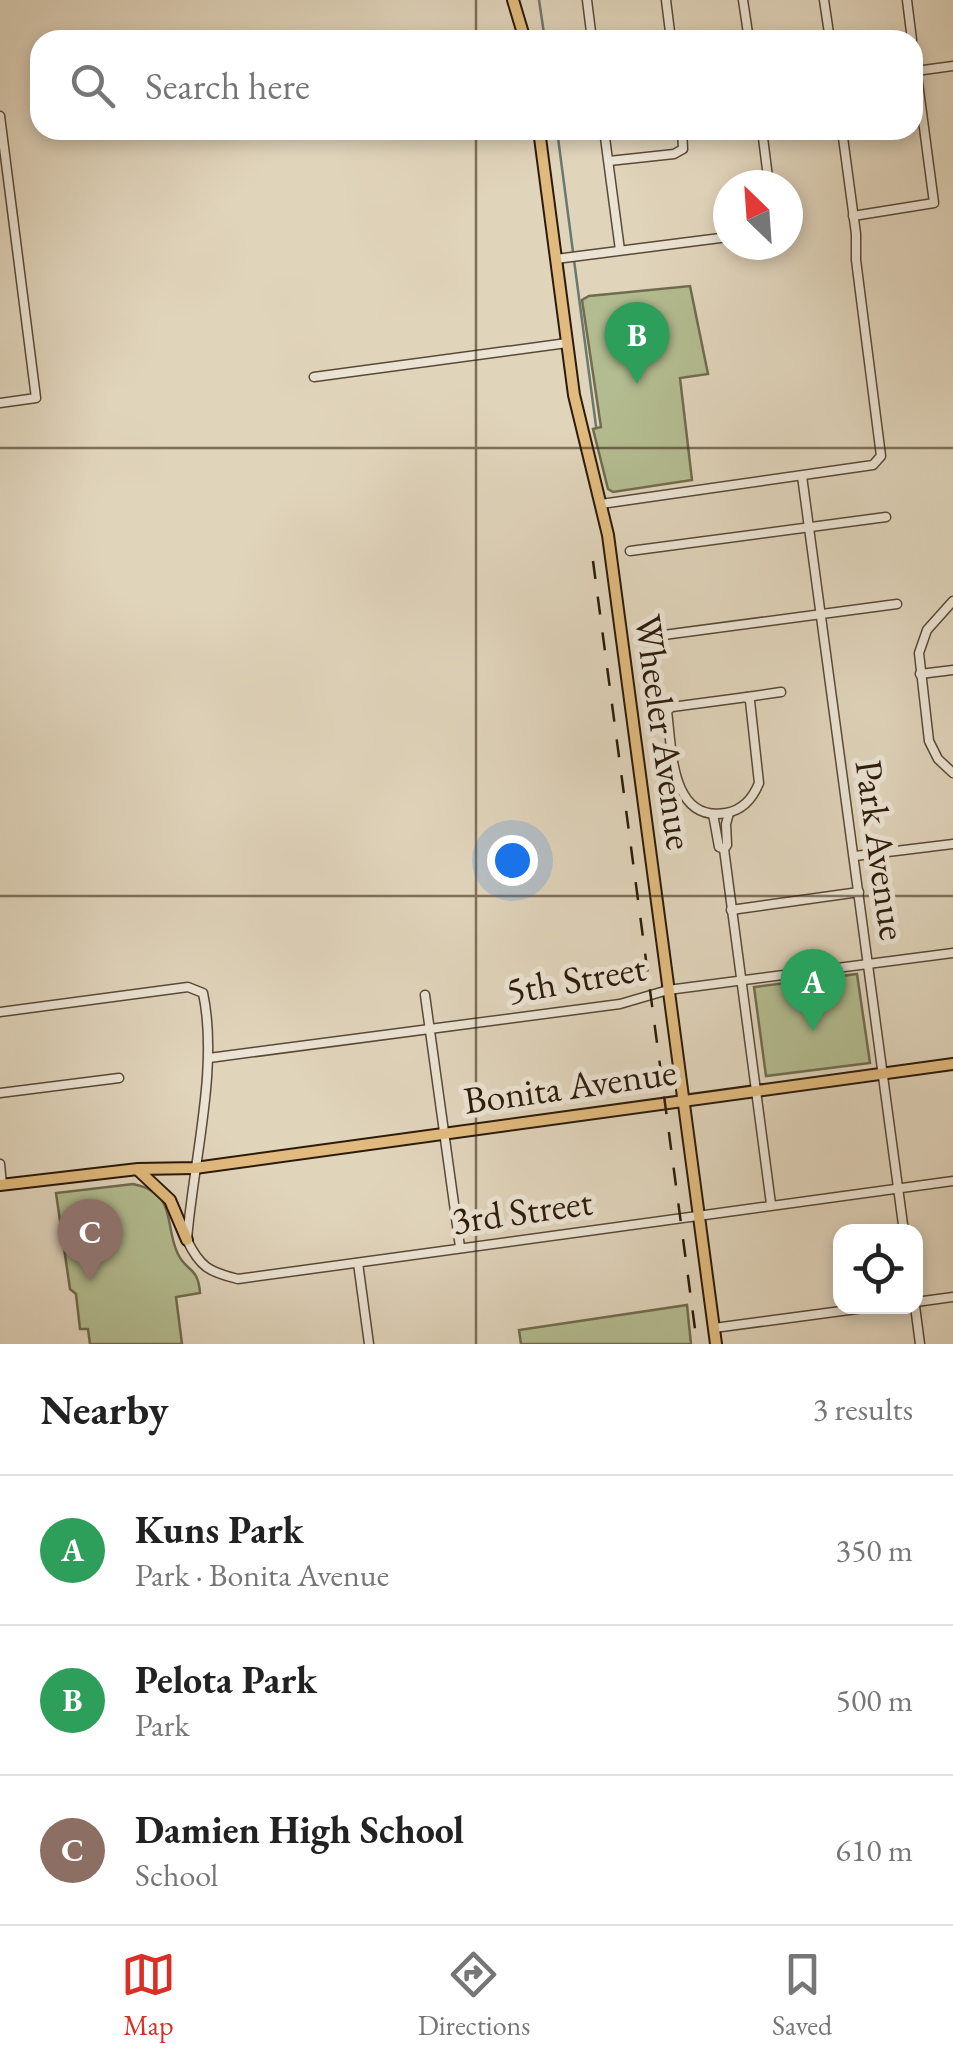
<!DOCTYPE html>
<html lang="en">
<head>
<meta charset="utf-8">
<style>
	:root { --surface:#fff; --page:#f6f6f6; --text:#222; --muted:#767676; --line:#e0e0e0; --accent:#d93025 }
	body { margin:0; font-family:"EB Garamond",serif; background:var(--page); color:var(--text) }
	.controls { position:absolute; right:30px; bottom:30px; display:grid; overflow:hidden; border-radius:20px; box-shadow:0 5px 15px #0003 }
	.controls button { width:90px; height:90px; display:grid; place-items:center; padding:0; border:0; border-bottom:2px solid var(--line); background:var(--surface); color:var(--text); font:50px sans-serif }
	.compass { position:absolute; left:713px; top:170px; width:90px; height:90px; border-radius:50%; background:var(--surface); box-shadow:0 5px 15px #0003; rotate:335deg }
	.you { position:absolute; left:512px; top:860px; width:35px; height:35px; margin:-25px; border:8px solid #fff; border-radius:50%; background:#1a73e8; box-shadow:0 0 0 15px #1a73e833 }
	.badge { display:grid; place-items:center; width:65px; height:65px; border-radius:50%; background:var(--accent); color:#fff; font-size:32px; font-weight:700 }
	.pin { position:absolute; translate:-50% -82px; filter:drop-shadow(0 2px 5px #0008) }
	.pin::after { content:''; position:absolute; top:52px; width:35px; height:30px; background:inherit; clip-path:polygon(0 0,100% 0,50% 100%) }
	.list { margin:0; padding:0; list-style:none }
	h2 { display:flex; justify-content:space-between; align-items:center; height:130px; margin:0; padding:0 40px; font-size:42px }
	h2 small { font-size:32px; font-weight:400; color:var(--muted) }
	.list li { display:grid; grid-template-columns:65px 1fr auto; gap:30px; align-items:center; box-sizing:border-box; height:150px; padding:0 40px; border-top:2px solid var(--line) }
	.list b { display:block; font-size:38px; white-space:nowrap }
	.list p { margin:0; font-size:32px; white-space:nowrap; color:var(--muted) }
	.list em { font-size:32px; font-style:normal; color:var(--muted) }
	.icon { flex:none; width:55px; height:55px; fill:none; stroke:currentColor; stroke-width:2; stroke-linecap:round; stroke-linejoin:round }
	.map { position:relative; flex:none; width:953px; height:1344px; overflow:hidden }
	.search { position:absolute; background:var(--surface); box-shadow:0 5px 15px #0003; left:30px; right:30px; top:30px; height:110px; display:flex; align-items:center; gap:25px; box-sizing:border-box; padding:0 35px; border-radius:30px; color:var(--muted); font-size:38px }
	.sheet { height:580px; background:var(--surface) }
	nav { display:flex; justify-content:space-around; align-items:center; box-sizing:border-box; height:140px; border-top:2px solid var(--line); background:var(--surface); font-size:28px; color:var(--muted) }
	nav a { display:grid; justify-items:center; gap:5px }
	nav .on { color:var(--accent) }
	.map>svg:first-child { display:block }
	.park { fill:#b3bc90; stroke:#706c4d; stroke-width:2.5 }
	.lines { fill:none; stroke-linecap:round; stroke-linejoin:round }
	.stream { stroke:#6a796f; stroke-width:2.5 }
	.minor-casing { stroke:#594936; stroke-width:11 }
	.major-casing { stroke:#2c1b0a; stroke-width:14 }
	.minor { stroke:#ebe3d3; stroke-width:8 }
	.major { stroke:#e0ba7e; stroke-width:10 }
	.rail { stroke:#2c1b0a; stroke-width:2.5; stroke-dasharray:18 18; stroke-linecap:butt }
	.grid { fill:none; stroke:#2c1b0a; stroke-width:2.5; stroke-opacity:0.55 }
	.labels { text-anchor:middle; stroke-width:10; stroke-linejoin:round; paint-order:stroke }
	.street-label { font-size:38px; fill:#2c1b0a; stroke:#ebe3d3 }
</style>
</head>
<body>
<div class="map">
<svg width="953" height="1344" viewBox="0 0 953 1344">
	<rect width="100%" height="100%" fill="#e0d4bb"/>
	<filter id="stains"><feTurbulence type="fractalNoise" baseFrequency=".002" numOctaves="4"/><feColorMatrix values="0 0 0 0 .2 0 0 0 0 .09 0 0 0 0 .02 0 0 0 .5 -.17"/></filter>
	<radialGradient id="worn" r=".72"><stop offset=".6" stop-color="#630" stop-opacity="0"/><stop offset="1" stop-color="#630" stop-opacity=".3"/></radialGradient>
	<g class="park">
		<polygon points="690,286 708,374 680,378 692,480 613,492 608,489 593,429 601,427 582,300 589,296"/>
		<polygon points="857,974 870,1063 766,1076 754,987"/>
		<path d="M133,1184C177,1193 164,1222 177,1252C186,1273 198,1265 200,1293L176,1297L182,1344H90L88,1329H80L76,1294L70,1289L56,1193Z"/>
		<polygon points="687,1305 691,1344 521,1344 519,1330"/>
	</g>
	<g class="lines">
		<g class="stream">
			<polyline points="539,0 545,40"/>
			<polyline points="557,130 573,252"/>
			<polyline points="574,260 596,426"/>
		</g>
		<defs>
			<g id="minor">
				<polyline points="587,0 592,40"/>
				<polyline points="666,0 671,40"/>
				<polyline points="743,0 749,40"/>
				<polyline points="824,0 830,40"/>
				<polyline points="907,0 912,40"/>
				<polyline points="916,71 953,66"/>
				<polyline points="0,116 36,398 0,403"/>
				<polyline points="604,130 620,250"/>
				<polyline points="762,130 769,185"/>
				<polyline points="609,161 674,154 683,149 682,130"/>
				<polyline points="853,216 934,203 913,45"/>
				<polyline points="556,259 728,237"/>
				<polyline points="314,377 567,343"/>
				<polyline points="802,476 904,1232"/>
				<polyline points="601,504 873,465 881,456 856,260 856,234 842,130"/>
				<polyline points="630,551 886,517"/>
				<polyline points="953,601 927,630 919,653 929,741 938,759 953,773"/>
				<polyline points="641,638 897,604"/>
				<polyline points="920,674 953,670"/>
				<path d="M747,697L750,701L759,783C753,798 743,810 726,813C670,823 672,748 667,711L672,707Z"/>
				<polyline points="747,697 781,692"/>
				<polyline points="729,813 726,824 727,845 724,849 771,1204"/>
				<polyline points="713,814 719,847 724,849"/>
				<polyline points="855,856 953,844"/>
				<polyline points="731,910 859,892"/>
				<polyline points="425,995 460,1247"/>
				<path d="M0,1012L188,987L203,993C219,1068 193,1162 187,1240C200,1267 209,1272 238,1279L953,1181"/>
				<polyline points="209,1058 620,1004 668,990 953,953"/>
				<polyline points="0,1093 119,1078"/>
				<polyline points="0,1164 2,1185"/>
				<polyline points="358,1263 369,1344"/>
				<polyline points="916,1302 953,1297"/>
				<polyline points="915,1306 920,1344"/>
				<polyline points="714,1328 879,1306"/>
			</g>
			<g id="major">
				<polyline points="513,0 525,40"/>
				<polyline points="539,130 574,395 608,535 716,1344"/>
				<polyline points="138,1170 170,1200 187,1240"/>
				<polyline points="0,1185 138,1169 195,1168 953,1064"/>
			</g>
		</defs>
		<use href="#minor" class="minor-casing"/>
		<use href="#major" class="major-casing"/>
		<use href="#minor" class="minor"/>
		<use href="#major" class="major"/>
		<polyline class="rail" points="593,561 697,1344"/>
	</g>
	<path class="grid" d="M476,0V40M476,130V1344M0,448H953M0,896H953"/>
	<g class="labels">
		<g class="street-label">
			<text transform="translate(664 732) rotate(82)" y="13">Wheeler Avenue</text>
			<text transform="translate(881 850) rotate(82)" y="13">Park Avenue</text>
			<text transform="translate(576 979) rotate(-10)" y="13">5th Street</text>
			<text transform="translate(570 1086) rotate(-8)" y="13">Bonita Avenue</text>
			<text transform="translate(522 1211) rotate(-8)" y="13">3rd Street</text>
		</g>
	</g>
	<rect width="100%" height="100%" filter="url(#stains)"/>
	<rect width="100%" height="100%" fill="url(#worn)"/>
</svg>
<div class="controls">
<button><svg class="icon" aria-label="locate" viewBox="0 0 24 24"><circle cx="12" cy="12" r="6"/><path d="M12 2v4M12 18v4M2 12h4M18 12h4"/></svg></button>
</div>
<svg class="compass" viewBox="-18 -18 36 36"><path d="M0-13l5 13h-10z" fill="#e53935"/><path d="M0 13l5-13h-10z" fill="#767676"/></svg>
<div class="you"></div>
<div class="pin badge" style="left:813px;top:1031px;background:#2e9e5b">A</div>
<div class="pin badge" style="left:637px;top:384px;background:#2e9e5b">B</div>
<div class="pin badge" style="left:90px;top:1281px;background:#8d6e63">C</div>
<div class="search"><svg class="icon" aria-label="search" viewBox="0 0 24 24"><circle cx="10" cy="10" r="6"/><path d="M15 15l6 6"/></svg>Search here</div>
</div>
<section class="sheet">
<h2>Nearby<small>3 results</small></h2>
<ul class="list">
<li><span class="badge" style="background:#2e9e5b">A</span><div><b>Kuns Park</b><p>Park · Bonita Avenue</p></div><em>350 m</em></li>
<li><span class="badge" style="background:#2e9e5b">B</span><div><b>Pelota Park</b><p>Park</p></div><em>500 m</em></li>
<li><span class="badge" style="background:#8d6e63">C</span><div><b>Damien High School</b><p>School</p></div><em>610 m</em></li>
</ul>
</section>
<nav>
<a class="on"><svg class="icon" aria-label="map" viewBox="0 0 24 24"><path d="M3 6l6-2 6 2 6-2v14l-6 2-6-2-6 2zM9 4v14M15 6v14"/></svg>Map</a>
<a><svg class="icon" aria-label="directions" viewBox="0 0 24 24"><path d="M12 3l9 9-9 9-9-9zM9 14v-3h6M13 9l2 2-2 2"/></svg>Directions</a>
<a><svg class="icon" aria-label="saved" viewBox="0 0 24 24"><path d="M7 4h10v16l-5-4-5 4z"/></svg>Saved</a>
</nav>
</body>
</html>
